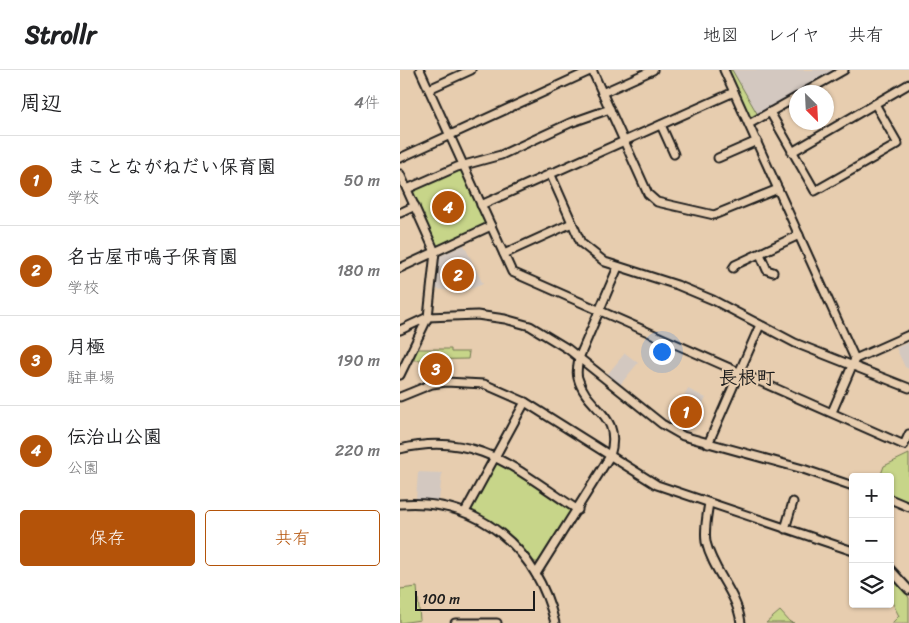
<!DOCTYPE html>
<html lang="ja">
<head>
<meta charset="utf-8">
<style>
	:root { --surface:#fff; --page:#f6f6f6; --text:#202124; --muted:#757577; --line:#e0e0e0; --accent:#b45309 }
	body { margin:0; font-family:Sriracha,"Klee One",sans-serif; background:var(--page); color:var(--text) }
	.controls { position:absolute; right:15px; bottom:15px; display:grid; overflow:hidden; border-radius:5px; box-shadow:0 1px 4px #0004 }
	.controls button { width:45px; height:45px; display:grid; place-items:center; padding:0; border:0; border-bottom:1px solid var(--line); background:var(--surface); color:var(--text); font:25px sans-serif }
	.compass { position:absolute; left:389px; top:15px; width:45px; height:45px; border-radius:50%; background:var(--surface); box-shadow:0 1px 4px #0004; rotate:156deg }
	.scale { position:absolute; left:15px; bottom:12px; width:120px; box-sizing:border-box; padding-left:5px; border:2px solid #1c1c1c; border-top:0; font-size:14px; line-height:18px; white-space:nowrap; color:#1c1c1c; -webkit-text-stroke:4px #e7cdaf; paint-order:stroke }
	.you { position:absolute; left:261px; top:281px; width:18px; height:18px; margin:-12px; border:4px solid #fff; border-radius:50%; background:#1a73e8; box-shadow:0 0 0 8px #1a73e833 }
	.badge { display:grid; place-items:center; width:32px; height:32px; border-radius:50%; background:var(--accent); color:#fff; font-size:16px; font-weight:700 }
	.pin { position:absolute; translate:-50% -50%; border:2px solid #fff; box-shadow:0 1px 5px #0006 }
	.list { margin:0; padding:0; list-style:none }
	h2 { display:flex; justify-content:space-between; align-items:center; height:65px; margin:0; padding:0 20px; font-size:21px }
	h2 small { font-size:16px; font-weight:400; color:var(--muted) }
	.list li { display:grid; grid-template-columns:32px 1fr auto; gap:15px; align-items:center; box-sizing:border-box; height:90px; padding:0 20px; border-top:1px solid var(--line) }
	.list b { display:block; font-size:19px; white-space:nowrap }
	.list p { margin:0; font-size:16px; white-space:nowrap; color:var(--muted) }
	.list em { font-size:16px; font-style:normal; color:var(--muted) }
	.actions { display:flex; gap:10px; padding:15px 20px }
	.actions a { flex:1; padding:11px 0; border:1px solid var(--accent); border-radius:5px; text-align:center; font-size:18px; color:var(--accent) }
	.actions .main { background:var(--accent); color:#fff }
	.icon { flex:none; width:28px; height:28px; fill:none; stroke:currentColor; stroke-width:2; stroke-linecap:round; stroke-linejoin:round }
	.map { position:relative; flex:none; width:509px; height:553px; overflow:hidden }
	header { display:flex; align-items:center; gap:30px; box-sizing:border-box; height:70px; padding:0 25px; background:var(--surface); border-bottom:1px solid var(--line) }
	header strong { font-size:24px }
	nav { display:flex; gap:28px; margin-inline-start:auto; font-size:18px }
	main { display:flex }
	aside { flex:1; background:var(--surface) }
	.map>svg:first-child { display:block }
	.built { fill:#d3c8c0 }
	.green { fill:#c7d589; stroke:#727852 }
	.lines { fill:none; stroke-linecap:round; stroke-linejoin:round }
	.minor-casing { stroke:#1c1c1c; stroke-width:11 }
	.minor { stroke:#e7cdaf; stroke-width:7 }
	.labels { text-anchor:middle; stroke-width:4; stroke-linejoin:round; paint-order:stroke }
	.quarter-label { font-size:19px; font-weight:bold; fill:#1c1c1c; stroke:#e7cdaf }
</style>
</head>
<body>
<header>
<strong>Strollr</strong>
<nav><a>地図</a><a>レイヤ</a><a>共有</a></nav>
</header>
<main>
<aside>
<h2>周辺<small>4件</small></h2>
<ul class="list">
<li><span class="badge">1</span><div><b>まことながねだい保育園</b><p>学校</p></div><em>50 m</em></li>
<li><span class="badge">2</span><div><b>名古屋市鳴子保育園</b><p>学校</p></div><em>180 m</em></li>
<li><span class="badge">3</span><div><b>月極</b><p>駐車場</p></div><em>190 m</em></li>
<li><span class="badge">4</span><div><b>伝治山公園</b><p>公園</p></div><em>220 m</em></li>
</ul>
<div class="actions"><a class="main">保存</a><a>共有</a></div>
</aside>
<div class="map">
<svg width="509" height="553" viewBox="0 0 509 553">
	<rect width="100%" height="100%" fill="#e7cdaf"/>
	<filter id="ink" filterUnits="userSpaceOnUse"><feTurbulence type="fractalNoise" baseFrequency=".02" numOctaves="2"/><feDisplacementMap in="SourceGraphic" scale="10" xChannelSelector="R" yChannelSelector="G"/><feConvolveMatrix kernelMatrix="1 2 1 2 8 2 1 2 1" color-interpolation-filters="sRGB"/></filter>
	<g filter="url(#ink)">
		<g class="built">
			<polygon points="328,0 437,0 354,48"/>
			<polygon points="64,175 83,214 63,222 35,219 40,186"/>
			<polygon points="509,272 509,299 505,297 496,278"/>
			<polygon points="225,283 238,293 219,316 206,306"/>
			<polygon points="288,319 306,328 285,364 267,355"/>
			<polygon points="18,402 42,403 39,431 16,429"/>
		</g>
		<g class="green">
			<polygon points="328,0 332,0 358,45 354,48 348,45"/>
			<polygon points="58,98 62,99 85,153 84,156 39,176 35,175 12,122 13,118"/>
			<polygon points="16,279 51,279 51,282 69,282 68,289 11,290"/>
			<polygon points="509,384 509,433 490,426 490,407 480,407 484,396"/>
			<polygon points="98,392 170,439 172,442 141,492 135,492 108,463 73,442 70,437 94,393"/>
			<polygon points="499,511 509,528 509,553 492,553 499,546 492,532 490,512"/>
			<polygon points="17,517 20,550 0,553 0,519"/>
			<polygon points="380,541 390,552 394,553 366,553"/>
		</g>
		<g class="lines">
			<defs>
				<g id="minor">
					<polyline points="20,0 112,202 504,375 509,364"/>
					<polyline points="192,0 248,124 257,132 314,145 378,119"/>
					<polyline points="324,0 455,289"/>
					<polyline points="29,19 71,0"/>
					<polyline points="405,22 444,0"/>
					<polyline points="202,23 253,0"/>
					<polyline points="370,42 415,121 498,74 475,34"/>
					<polyline points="349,54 397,27"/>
					<polyline points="261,55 274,84"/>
					<polyline points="392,82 509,14"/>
					<polyline points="0,88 192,0"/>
					<polyline points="318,88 357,71"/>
					<polyline points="150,103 181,173 205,192 277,215 313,230 395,273 509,318"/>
					<polyline points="0,104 35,182 28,247 0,305"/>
					<polyline points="7,119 57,97 101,85 170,53 210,39"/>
					<polyline points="81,135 334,22"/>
					<polyline points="0,143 15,136"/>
					<polyline points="104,184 172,153"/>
					<polyline points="360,184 367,200 373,202"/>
					<polyline points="0,198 91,156"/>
					<polyline points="333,198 335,195 399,165"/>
					<polyline points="0,260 28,247 77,245 105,249 130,256 168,279 262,354 283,366 403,399 453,416"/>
					<polyline points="0,327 32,314 46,312 84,314 125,332 257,415 453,481"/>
					<polyline points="432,342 455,289 509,265"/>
					<polyline points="308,374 360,255"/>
					<path d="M0,379C77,360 118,401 178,440"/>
					<polyline points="490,429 509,437"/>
					<path d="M309,433C307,446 304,459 306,472C313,502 337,522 341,553"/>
					<path d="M0,434C79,428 137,478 155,553"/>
					<polyline points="65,442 125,332"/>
					<polyline points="385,459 393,432"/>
					<polyline points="490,499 509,520"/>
					<path d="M136,504L210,386C223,343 187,341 178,308C176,302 178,294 179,288L218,197"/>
					<polyline points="55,553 97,553"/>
				</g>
			</defs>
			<use href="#minor" class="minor-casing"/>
			<use href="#minor" class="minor"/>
		</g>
	</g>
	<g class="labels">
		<g class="quarter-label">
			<text x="347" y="314">長根町</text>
		</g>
	</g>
</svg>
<div class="controls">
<button>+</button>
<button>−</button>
<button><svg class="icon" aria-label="layers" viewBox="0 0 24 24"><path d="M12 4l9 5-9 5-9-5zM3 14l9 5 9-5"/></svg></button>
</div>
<svg class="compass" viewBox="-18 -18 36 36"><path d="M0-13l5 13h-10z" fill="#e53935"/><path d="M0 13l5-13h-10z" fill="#757577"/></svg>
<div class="scale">100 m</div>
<div class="you"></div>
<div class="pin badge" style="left:286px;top:342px">1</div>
<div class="pin badge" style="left:58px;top:205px">2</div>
<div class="pin badge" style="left:36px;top:299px">3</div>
<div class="pin badge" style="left:48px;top:137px">4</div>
</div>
</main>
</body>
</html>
